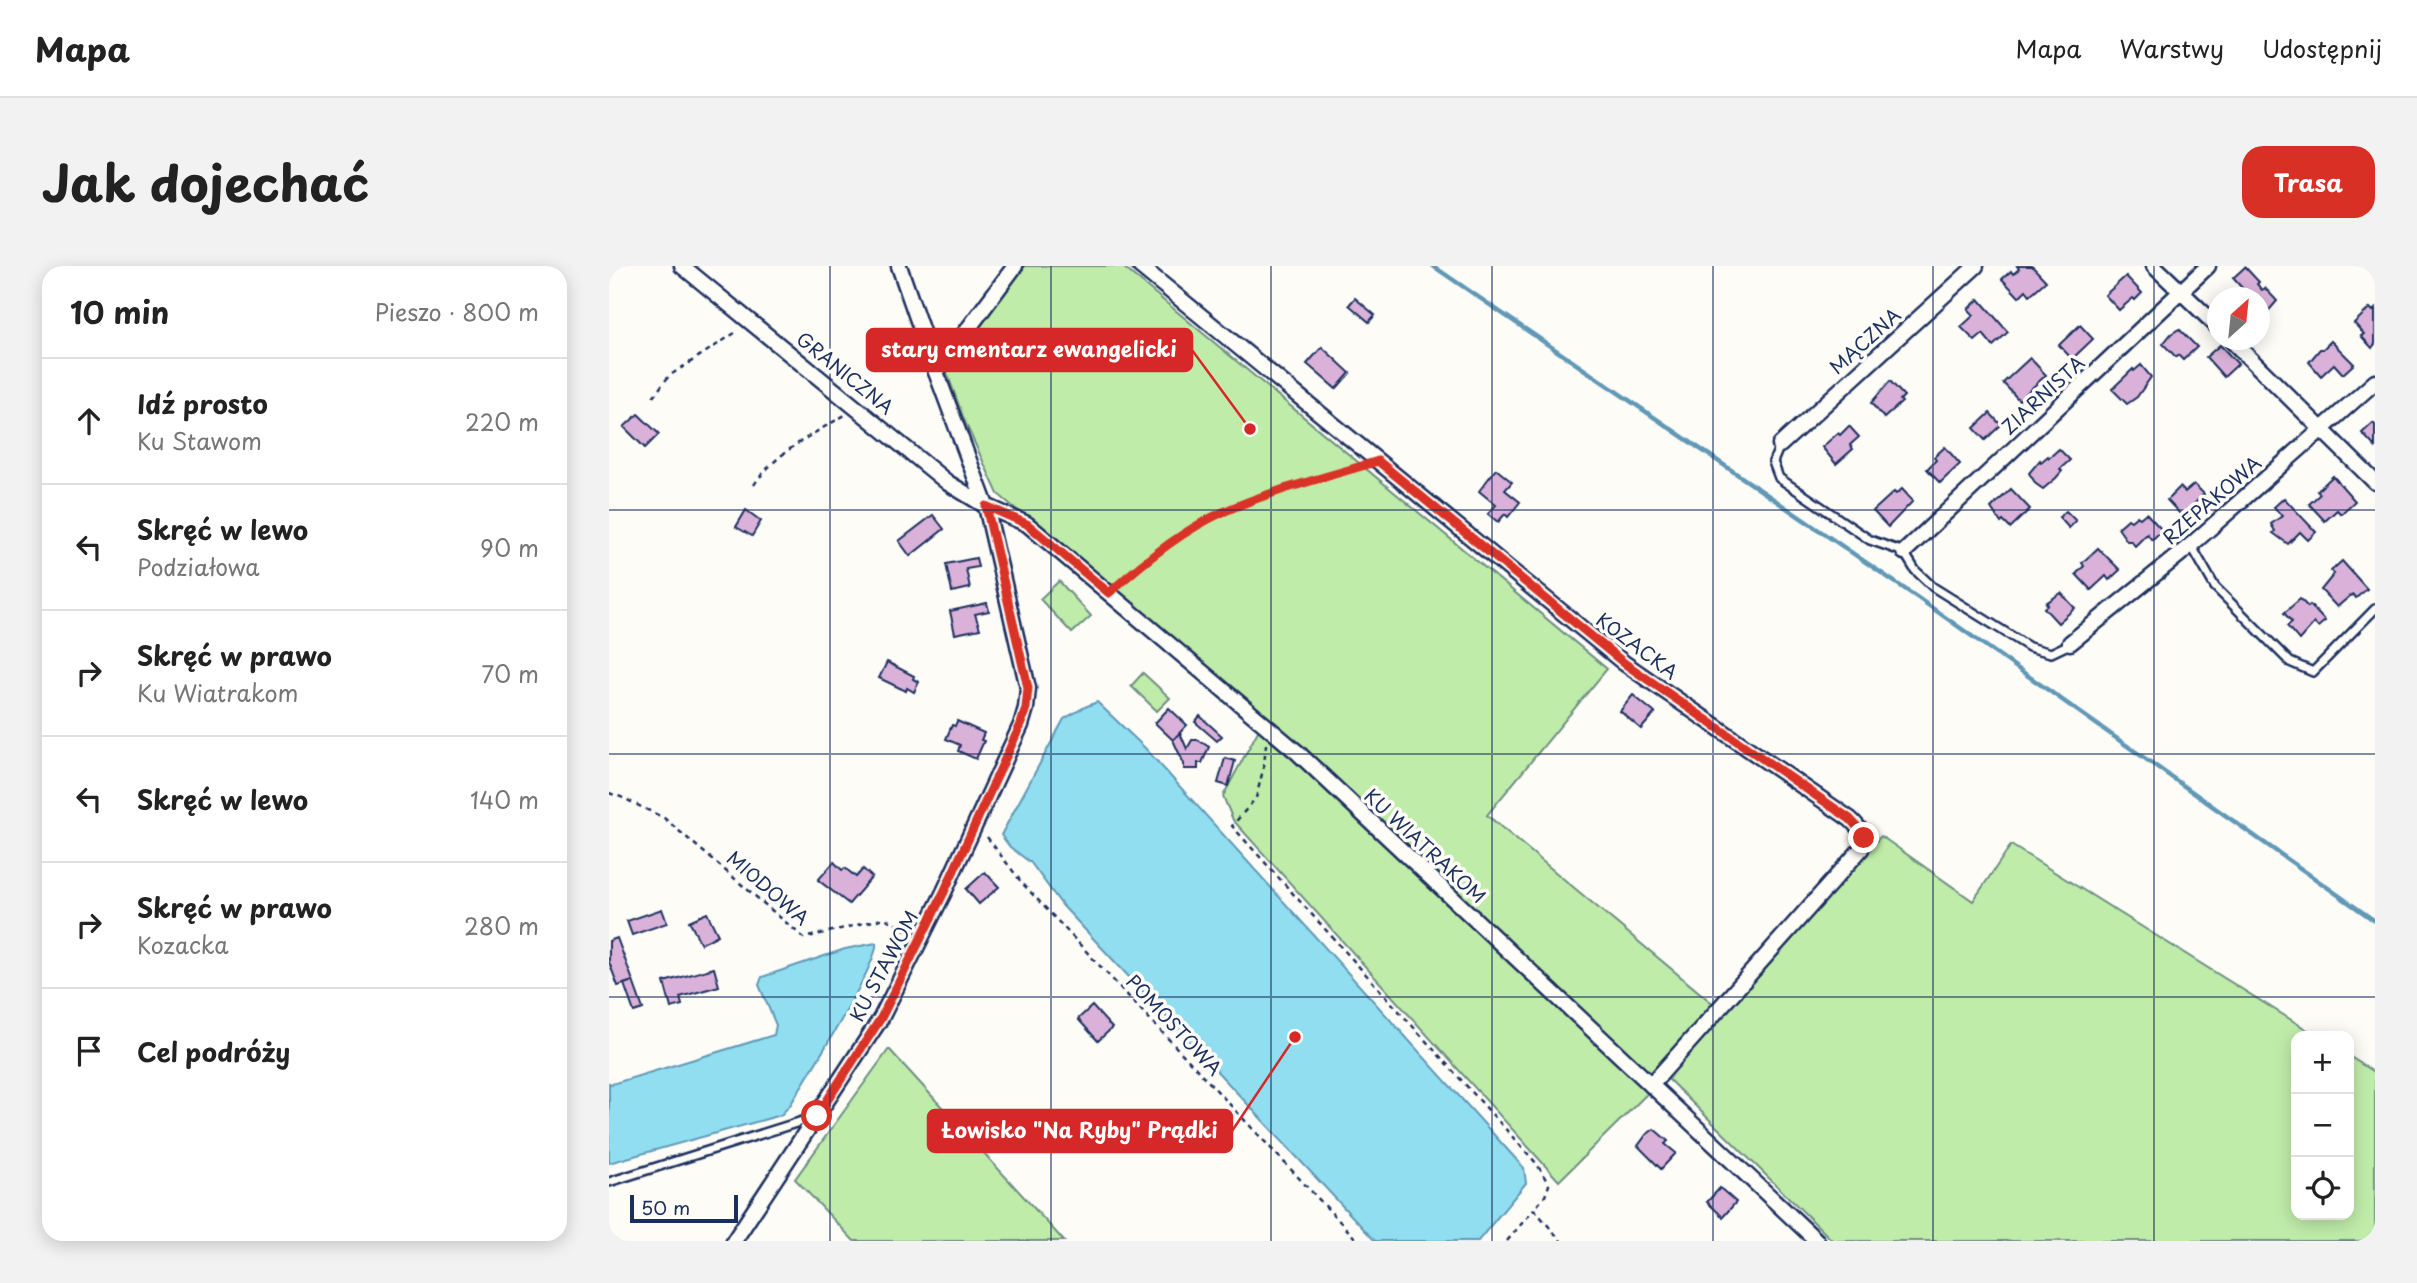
<!DOCTYPE html>
<html lang="pl">
<head>
<meta charset="utf-8">
<style>
	:root { --surface:#fff; --page:#f2f2f2; --text:#222; --muted:#767676; --line:#e0e0e0; --accent:#d93025 }
	body { margin:0; font-family:"Playpen Sans",sans-serif; background:var(--page); color:var(--text) }
	.controls { position:absolute; right:21px; bottom:21px; display:grid; overflow:hidden; border-radius:14px; box-shadow:0 4px 18px #0003 }
	.controls button { width:63px; height:63px; display:grid; place-items:center; padding:0; border:0; border-bottom:2px solid var(--line); background:var(--surface); color:var(--text); font:35px sans-serif }
	.compass { position:absolute; left:1598px; top:21px; width:63px; height:63px; border-radius:50%; background:var(--surface); box-shadow:0 4px 18px #0003; rotate:27deg }
	.scale { position:absolute; left:21px; bottom:18px; width:108px; box-sizing:border-box; padding-left:7px; border:4px solid #1b2f5e; border-top:0; font-size:19px; line-height:24px; white-space:nowrap; color:#1b2f5e; -webkit-text-stroke:5px #fdfcf7; paint-order:stroke }
	.stop { position:absolute; width:21px; height:21px; margin:-16px; border:5px solid #d93025; border-radius:50%; background:#fff }
	.stop.end { background:#d93025; border-color:#fff; box-shadow:0 2px 7px #0008 }
	.list { margin:0; padding:0; list-style:none }
	h2 { display:flex; justify-content:space-between; align-items:center; height:91px; margin:0; padding:0 28px; font-size:30px }
	h2 small { font-size:23px; font-weight:400; color:var(--muted) }
	.list li { display:grid; grid-template-columns:46px 1fr auto; gap:21px; align-items:center; box-sizing:border-box; height:126px; padding:0 28px; border-top:2px solid var(--line) }
	.list b { display:block; font-size:26px; white-space:nowrap }
	.list p { margin:0; font-size:23px; white-space:nowrap; color:var(--muted) }
	.list em { font-size:23px; font-style:normal; color:var(--muted) }
	.icon { flex:none; width:38px; height:38px; fill:none; stroke:currentColor; stroke-width:2; stroke-linecap:round; stroke-linejoin:round }
	.map { position:relative; flex:none; width:1766px; height:975px; overflow:hidden; border-radius:21px }
	header { display:flex; align-items:center; gap:42px; box-sizing:border-box; height:98px; padding:0 35px; background:var(--surface); border-bottom:2px solid var(--line) }
	header strong { font-size:33px }
	nav { display:flex; gap:38px; margin-inline-start:auto; font-size:24px }
	.intro { display:flex; align-items:center; justify-content:space-between; box-sizing:border-box; height:168px; padding:0 42px }
	h1 { margin:0; font-size:49px }
	.button { padding:18px 32px; border-radius:21px; background:var(--accent); color:#fff; font-size:24px; font-weight:700 }
	main { display:flex; gap:42px; padding:0 42px }
	aside { flex:1; background:var(--surface); border-radius:21px; box-shadow:0 4px 18px #0003 }
	.map>svg:first-child { display:block }
	.green { fill:#c0eca9; stroke:#6e8e84; stroke-width:2 }
	.water { fill:#90def0; stroke:#6198b6; stroke-width:2 }
	.lines { fill:none; stroke-linecap:round; stroke-linejoin:round }
	.stream { stroke:#6198b6; stroke-width:4.5 }
	.building { fill:#dab2d9; stroke:#1b2f5e; stroke-width:2 }
	.lane-casing { stroke:#1b2f5e; stroke-width:12 }
	.street-casing { stroke:#1b2f5e; stroke-width:19 }
	.path { stroke:#1b2f5e; stroke-width:2.5; stroke-dasharray:5 5; stroke-linecap:butt }
	.lane { stroke:#fdfcf7; stroke-width:7 }
	.street { stroke:#fdfcf7; stroke-width:14 }
	.route { stroke:#d93025; stroke-width:9 }
	.grid { fill:none; stroke:#1b2f5e; stroke-width:2; stroke-opacity:0.55 }
	.labels { text-anchor:middle; stroke-width:7; stroke-linejoin:round; paint-order:stroke }
	.street-label { font-size:19px; fill:#1b2f5e; stroke:#fdfcf7 }
	.leader { fill:none; stroke:#d62828; stroke-width:2.5 }
	.callout-dot { fill:#d62828; stroke:#fdfcf7; stroke-width:2.5 }
	.callout { fill:#d62828; stroke:#d62828; stroke-width:2.5 }
	.callout-label { font-size:21px; text-anchor:middle; font-weight:bold; fill:#fff }
</style>
</head>
<body>
<header>
<strong>Mapa</strong>
<nav><a>Mapa</a><a>Warstwy</a><a>Udostępnij</a></nav>
</header>
<div class="intro"><h1>Jak dojechać</h1><a class="button">Trasa</a></div>
<main>
<aside>
<h2>10 min<small>Pieszo · 800 m</small></h2>
<ul class="list">
<li><svg class="icon" aria-label="ahead" viewBox="0 0 24 24"><path d="M12 20V5M6 11l6-6 6 6"/></svg><div><b>Idź prosto</b><p>Ku Stawom</p></div><em>220 m</em></li>
<li><svg class="icon" aria-label="left" viewBox="0 0 24 24"><path d="M17 20v-9H6M10 6l-5 5 5 5"/></svg><div><b>Skręć w lewo</b><p>Podziałowa</p></div><em>90 m</em></li>
<li><svg class="icon" aria-label="right" viewBox="0 0 24 24"><path d="M7 20v-9h11M14 6l5 5-5 5"/></svg><div><b>Skręć w prawo</b><p>Ku Wiatrakom</p></div><em>70 m</em></li>
<li><svg class="icon" aria-label="left" viewBox="0 0 24 24"><path d="M17 20v-9H6M10 6l-5 5 5 5"/></svg><div><b>Skręć w lewo</b></div><em>140 m</em></li>
<li><svg class="icon" aria-label="right" viewBox="0 0 24 24"><path d="M7 20v-9h11M14 6l5 5-5 5"/></svg><div><b>Skręć w prawo</b><p>Kozacka</p></div><em>280 m</em></li>
<li><svg class="icon" aria-label="arrive" viewBox="0 0 24 24"><path d="M6 21V4h12l-3 4 3 4H6"/></svg><div><b>Cel podróży</b></div></li>
</ul>
</aside>
<div class="map">
<svg width="1766" height="975" viewBox="0 0 1766 975">
	<rect width="100%" height="100%" fill="#fdfcf7"/>
	<filter id="ink" filterUnits="userSpaceOnUse"><feTurbulence type="fractalNoise" baseFrequency=".0143" numOctaves="2"/><feDisplacementMap in="SourceGraphic" scale="14" xChannelSelector="R" yChannelSelector="G"/><feConvolveMatrix kernelMatrix="1 2 1 2 8 2 1 2 1" color-interpolation-filters="sRGB"/></filter>
	<g filter="url(#ink)">
		<g class="green">
			<polygon points="416,0 513,0 998,403 878,549 1114,746 1272,570 1364,635 1402,579 1708,770 1687,770 1687,949 1740,949 1740,790 1766,807 1766,975 1224,975 1056,810 950,915 624,554 614,530 656,452 389,228 356,156 337,104"/>
			<polygon points="450,315 482,350 463,367 431,333"/>
			<polygon points="534,407 561,432 548,445 522,420"/>
			<polygon points="280,783 455,975 245,975 186,913"/>
		</g>
		<g class="water">
			<polygon points="488,436 536,482 915,902 917,917 869,975 766,975 453,639 422,597 401,581 392,569 455,453 476,441"/>
			<path d="M267,677C271,696 196,814 182,838L172,849L0,897V817L3,818L165,769L167,759L150,719L153,711L236,683Z"/>
		</g>
		<g class="lines">
			<polyline class="stream" points="824,0 1309,332 1766,655"/>
		</g>
		<g class="building">
			<polygon points="1408,0 1423,0 1437,15 1421,29 1417,24 1410,31 1393,13 1402,5 1404,8 1410,3"/>
			<polygon points="1636,1 1650,16 1648,18 1653,24 1656,22 1668,35 1655,50 1653,48 1650,51 1650,32 1621,32 1633,22 1624,12"/>
			<polygon points="1517,10 1533,27 1526,34 1524,32 1510,44 1496,29"/>
			<polygon points="746,32 766,49 760,56 740,39"/>
			<polygon points="1370,33 1399,66 1384,80 1374,68 1366,75 1352,61 1365,49 1359,43"/>
			<polygon points="1761,42 1764,45 1766,43 1766,78 1763,82 1752,70 1755,68 1745,57"/>
			<polygon points="1471,59 1484,73 1463,93 1450,79"/>
			<polygon points="1570,63 1588,81 1574,94 1569,89 1567,91 1554,78 1562,68"/>
			<polygon points="1722,75 1745,98 1734,108 1725,98 1712,110 1700,96 1711,83 1714,83"/>
			<polygon points="1611,79 1629,98 1615,111 1597,91"/>
			<polygon points="713,81 741,107 727,123 698,98"/>
			<polygon points="1421,92 1437,109 1410,134 1394,117"/>
			<polygon points="1532,99 1542,111 1528,131 1518,138 1503,123 1524,103 1525,105"/>
			<polygon points="1281,115 1295,130 1291,134 1293,136 1275,152 1262,137"/>
			<polygon points="1381,147 1392,159 1376,174 1365,162"/>
			<polygon points="29,148 50,168 36,182 15,161"/>
			<polygon points="1764,157 1766,159 1766,181 1753,167"/>
			<polygon points="1240,160 1250,171 1241,179 1244,183 1227,198 1213,181 1229,167 1231,169"/>
			<polygon points="1336,181 1351,198 1331,217 1318,203 1327,194 1325,191"/>
			<polygon points="1450,183 1461,194 1451,203 1453,205 1447,212 1434,223 1427,218 1420,207 1431,194 1432,196 1439,190 1440,192"/>
			<polygon points="887,203 903,216 896,224 911,236 899,251 896,248 889,256 879,248 887,239 870,225"/>
			<polygon points="1724,210 1746,235 1732,248 1728,244 1716,255 1700,238 1711,228 1708,225"/>
			<polygon points="1585,218 1595,228 1573,250 1558,234 1571,221 1576,226"/>
			<polygon points="1293,223 1304,235 1279,261 1264,245 1285,226 1287,228"/>
			<polygon points="1402,223 1421,243 1401,262 1394,255 1392,257 1382,242"/>
			<polygon points="1675,232 1707,266 1699,274 1691,266 1679,278 1664,267 1666,265 1662,258 1673,250 1665,241"/>
			<polygon points="137,244 152,255 143,270 127,261"/>
			<polygon points="1457,245 1467,255 1460,262 1450,251"/>
			<polygon points="1537,247 1553,264 1543,274 1538,268 1526,280 1522,275 1518,275 1509,262 1519,253 1522,255 1528,250 1531,252"/>
			<polygon points="324,249 335,263 301,290 290,275"/>
			<polygon points="1489,282 1511,304 1500,314 1497,310 1482,324 1467,308 1475,300 1473,297"/>
			<polygon points="367,292 369,301 357,303 361,322 343,326 337,298"/>
			<polygon points="1733,295 1758,323 1747,332 1745,329 1741,330 1728,341 1712,324 1725,308 1722,305"/>
			<polygon points="1452,327 1466,342 1449,357 1435,342 1439,339 1437,337"/>
			<polygon points="1691,333 1699,341 1701,339 1716,355 1709,361 1705,357 1690,374 1678,360 1683,356 1675,347"/>
			<polygon points="378,337 380,345 366,348 371,363 346,368 341,345"/>
			<polygon points="278,396 305,410 304,413 310,416 305,426 298,422 297,425 270,412"/>
			<polygon points="1024,429 1046,447 1032,463 1011,445"/>
			<polygon points="560,442 578,459 564,474 546,457"/>
			<polygon points="591,450 613,470 608,475 586,456"/>
			<polygon points="348,455 375,467 372,474 375,475 367,493 349,485 351,479 337,473 343,459 346,460"/>
			<polygon points="571,467 578,483 583,474 589,474 600,481 593,497 589,497 589,503 575,503 575,498 564,474"/>
			<polygon points="616,492 626,495 619,520 609,517"/>
			<polygon points="225,596 233,604 236,602 247,611 254,603 263,611 240,638 209,614"/>
			<polygon points="376,606 390,621 370,638 357,623"/>
			<polygon points="53,643 58,657 23,669 18,655"/>
			<polygon points="98,647 109,669 92,678 80,655"/>
			<polygon points="8,672 24,715 9,720 0,696 0,675"/>
			<polygon points="105,702 110,720 71,731 73,739 62,742 55,716"/>
			<polygon points="24,715 34,743 25,746 15,718"/>
			<polygon points="483,740 503,762 489,775 469,753"/>
			<polygon points="1045,863 1059,875 1056,878 1067,887 1052,903 1029,880 1037,869"/>
			<polygon points="1111,922 1127,936 1114,951 1098,936"/>
		</g>
		<g class="lines">
			<defs>
				<g id="lane">
					<polyline points="1171,179 1164,196 1170,212 1261,274 1295,286 1306,304 1324,321 1420,381 1442,387 1461,378"/>
					<polyline points="1582,279 1606,321 1681,396 1704,406 1766,343"/>
					<polyline points="0,916 203,852"/>
				</g>
				<g id="street">
					<polyline points="73,0 339,217 377,240 418,258 688,486 1208,975"/>
					<path d="M531,0L1015,397L1241,553C1251,562 1256,569 1252,583L1042,819"/>
					<polyline points="1545,0 1608,60"/>
					<polyline points="1622,74 1766,216"/>
					<polyline points="327,106 406,0"/>
					<polyline points="1171,179 1367,0"/>
					<polyline points="1295,286 1599,0"/>
					<polyline points="1461,377 1582,279 1766,116"/>
					<polyline points="125,975 272,752 335,626 412,459 417,442 419,422 377,240 327,106 290,0"/>
				</g>
			</defs>
			<use href="#lane" class="lane-casing"/>
			<use href="#street" class="street-casing"/>
			<g class="path">
				<polyline points="44,131 60,110 129,65"/>
				<path d="M145,219C166,187 204,168 236,149"/>
				<path d="M510,318C541,290 577,262 615,245C660,226 707,214 753,200"/>
				<polyline points="657,478 655,500 647,532 623,560 928,898 940,919 936,930 925,943 952,975"/>
				<polyline points="0,527 12,531 55,552 195,672 276,652 300,666"/>
				<polyline points="378,571 413,617 749,975"/>
				<polyline points="898,975 925,943"/>
			</g>
			<use href="#lane" class="lane"/>
			<use href="#street" class="street"/>
		</g>
	</g>
	<g class="lines" filter="url(#ink)">
		<path class="route" d="M208,850L272,752L335,626L412,458L417,442L419,422L377,240L418,258L500,327C534,296 572,265 614,246C663,224 718,211 769,195L1015,397L1241,553L1253,566L1255,572"/>
	</g>
	<path class="grid" d="M221,0V975M442,0V975M662,0V975M883,0V975M1104,0V975M1324,0V975M1545,0V975M0,244H1766M0,488H1766M0,731H1766"/>
	<g class="labels">
		<g class="street-label">
			<text transform="translate(1256 75) rotate(-42)" y="7">MĄCZNA</text>
			<text transform="translate(236 107) rotate(39)" y="7">GRANICZNA</text>
			<text transform="translate(1434 129) rotate(-43)" y="7">ZIARNISTA</text>
			<text transform="translate(1603 234) rotate(-41)" y="7">RZEPAKOWA</text>
			<text transform="translate(1028 380) rotate(37)" y="7">KOZACKA</text>
			<text transform="translate(816 580) rotate(43)" y="7">KU WIATRAKOM</text>
			<text transform="translate(159 622) rotate(41)" y="7">MIODOWA</text>
			<text transform="translate(275 700) rotate(-62)" y="7">KU STAWOM</text>
			<text transform="translate(565 759) rotate(47)" y="7">POMOSTOWA</text>
		</g>
	</g>
	<path class="leader" d="M641 163L583 84M686 771L623 865"/>
	<g class="callout-dot">
		<circle cx="641" cy="163" r="7"/>
		<circle cx="686" cy="771" r="7"/>
	</g>
	<g class="callout">
		<rect x="258" y="63" width="325" height="42" rx="7"/>
		<rect x="319" y="844" width="304" height="42" rx="7"/>
	</g>
	<g class="callout-label">
		<text x="420" y="91">stary cmentarz ewangelicki</text>
		<text x="471" y="872">Łowisko "Na Ryby" Prądki</text>
	</g>
</svg>
<div class="controls">
<button>+</button>
<button>−</button>
<button><svg class="icon" aria-label="locate" viewBox="0 0 24 24"><circle cx="12" cy="12" r="6"/><path d="M12 2v4M12 18v4M2 12h4M18 12h4"/></svg></button>
</div>
<svg class="compass" viewBox="-18 -18 36 36"><path d="M0-13l5 13h-10z" fill="#e53935"/><path d="M0 13l5-13h-10z" fill="#767676"/></svg>
<div class="scale">50 m</div>
<div class="stop" style="left:208px;top:850px"></div>
<div class="stop end" style="left:1255px;top:572px"></div>
</div>
</main>
</body>
</html>
